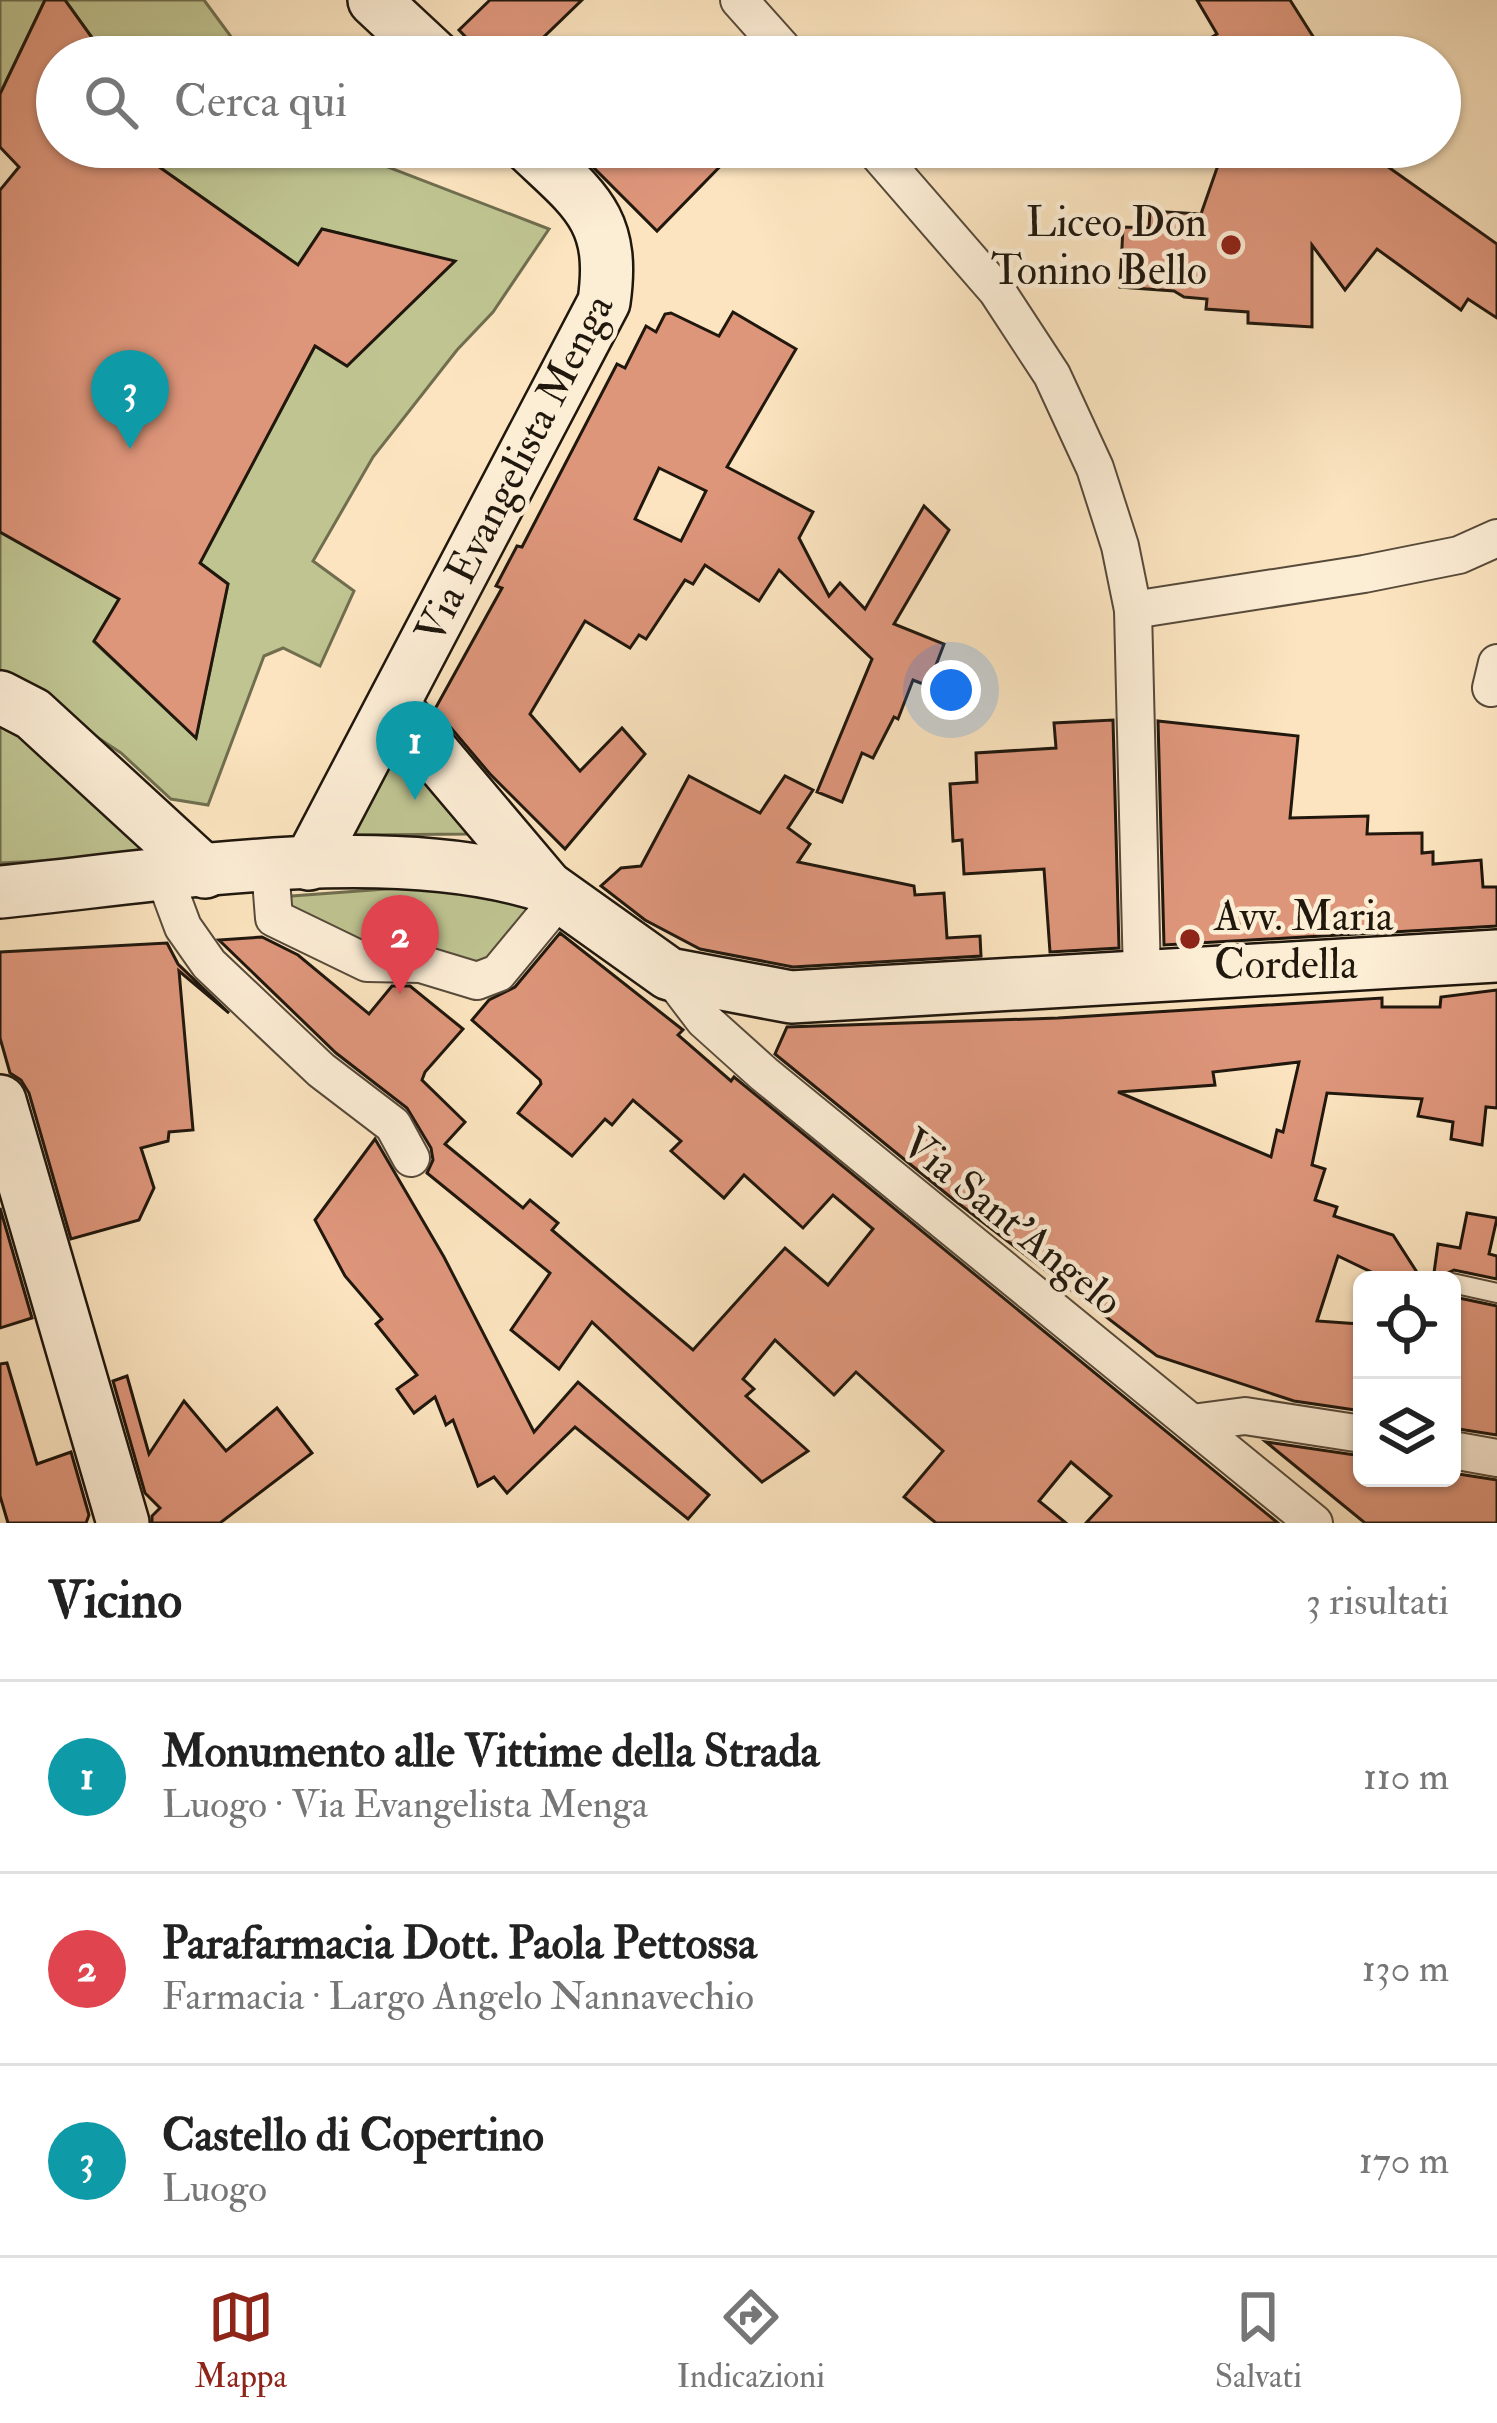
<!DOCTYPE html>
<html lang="it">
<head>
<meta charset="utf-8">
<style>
	:root { --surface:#fff; --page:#f6f6f6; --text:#222; --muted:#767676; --line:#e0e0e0; --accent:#8f2418 }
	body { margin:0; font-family:"IM FELL Double Pica",serif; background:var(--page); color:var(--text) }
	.controls { position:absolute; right:36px; bottom:36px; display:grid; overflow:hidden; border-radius:18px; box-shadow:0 3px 9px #0004 }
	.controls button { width:108px; height:108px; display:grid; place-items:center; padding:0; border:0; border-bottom:3px solid var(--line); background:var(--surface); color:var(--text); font:60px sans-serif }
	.you { position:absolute; left:951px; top:690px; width:42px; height:42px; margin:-30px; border:9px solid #fff; border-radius:50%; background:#1a73e8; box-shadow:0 0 0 18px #1a73e833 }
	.badge { display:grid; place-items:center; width:78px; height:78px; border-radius:50%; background:var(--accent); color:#fff; font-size:39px; font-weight:700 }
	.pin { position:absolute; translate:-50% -99px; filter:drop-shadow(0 3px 6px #0008) }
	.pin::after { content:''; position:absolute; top:63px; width:42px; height:36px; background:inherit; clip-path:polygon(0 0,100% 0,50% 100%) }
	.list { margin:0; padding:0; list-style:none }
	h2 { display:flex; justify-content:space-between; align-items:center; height:156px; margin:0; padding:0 48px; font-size:51px }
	h2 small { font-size:39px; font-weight:400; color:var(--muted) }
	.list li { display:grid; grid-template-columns:78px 1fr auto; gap:36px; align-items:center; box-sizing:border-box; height:192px; padding:0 48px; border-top:3px solid var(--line) }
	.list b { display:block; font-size:45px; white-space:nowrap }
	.list p { margin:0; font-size:39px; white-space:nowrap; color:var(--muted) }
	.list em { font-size:39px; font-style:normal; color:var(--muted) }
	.icon { flex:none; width:66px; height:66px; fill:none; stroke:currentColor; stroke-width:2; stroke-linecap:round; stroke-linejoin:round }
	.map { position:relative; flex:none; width:1497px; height:1523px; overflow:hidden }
	.search { position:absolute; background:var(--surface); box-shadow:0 3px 9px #0004; left:36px; right:36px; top:36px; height:132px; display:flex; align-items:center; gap:30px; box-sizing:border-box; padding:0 42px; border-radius:66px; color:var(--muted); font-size:45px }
	.sheet { height:732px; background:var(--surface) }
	nav { display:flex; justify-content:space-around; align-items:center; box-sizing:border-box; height:168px; border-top:3px solid var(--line); background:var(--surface); font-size:33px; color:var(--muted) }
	nav a { display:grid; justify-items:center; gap:6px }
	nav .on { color:var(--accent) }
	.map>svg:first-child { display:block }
	.green { fill:#bfc491; stroke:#706e4f; stroke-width:3 }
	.building { fill:#de967b; stroke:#20170d; stroke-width:3; fill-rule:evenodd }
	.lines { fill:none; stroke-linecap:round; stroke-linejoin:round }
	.lane-casing { stroke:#574a3a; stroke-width:22 }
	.street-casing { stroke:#574a3a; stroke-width:40 }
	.secondary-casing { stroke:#20170d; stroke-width:56 }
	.lane { stroke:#fcedd5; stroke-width:18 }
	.street { stroke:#fcedd5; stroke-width:36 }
	.secondary { stroke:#fcedd5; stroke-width:51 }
	.poi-dot { fill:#8f2418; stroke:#fcedd5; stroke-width:4.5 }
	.labels { text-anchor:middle; stroke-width:9; stroke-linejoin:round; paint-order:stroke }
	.poi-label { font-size:42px; fill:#20170d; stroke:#fcedd5; text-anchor:end }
	.street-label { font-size:42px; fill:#20170d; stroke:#fcedd5 }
</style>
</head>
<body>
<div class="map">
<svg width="1497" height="1523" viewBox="0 0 1497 1523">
	<rect width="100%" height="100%" fill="#fbe4bf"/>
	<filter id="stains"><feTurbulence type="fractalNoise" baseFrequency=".00167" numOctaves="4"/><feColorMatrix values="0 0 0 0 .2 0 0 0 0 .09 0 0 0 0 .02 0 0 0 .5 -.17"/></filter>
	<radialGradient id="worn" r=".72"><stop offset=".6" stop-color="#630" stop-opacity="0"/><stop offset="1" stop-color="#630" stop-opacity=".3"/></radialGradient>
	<g class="green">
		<polygon points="0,0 45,0 0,94"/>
		<polygon points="65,0 204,0 246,57 106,57"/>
		<polygon points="131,147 336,147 549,229 493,312 457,350 373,457 313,561 354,591 320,666 283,648 264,656 208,805 171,799 121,753 0,673 0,532 119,599 94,642 196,737 228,584 200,563 315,346 347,365 454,262 322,229 298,265"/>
		<polygon points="0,720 148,847 141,856 0,863"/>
		<polygon points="401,745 469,834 356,835 352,829 395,747"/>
		<polygon points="426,886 524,902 529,911 485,963 473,963 362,946 323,933 285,902 292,896"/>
	</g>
	<g class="building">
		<polygon points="45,0 65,0 106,57 57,57 57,147 131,147 298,265 322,229 455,261 347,366 315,346 200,563 228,584 196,738 94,641 119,599 0,532 0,190 19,167 0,147 0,94"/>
		<polygon points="490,0 582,0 523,57 485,57 459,30"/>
		<polygon points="1197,0 1290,0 1326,57 1218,57 1207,40 1217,34"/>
		<polygon points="573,147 739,147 657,231"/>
		<polygon points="1239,147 1360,147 1497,244 1497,318 1468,299 1461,310 1377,249 1345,290 1312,245 1312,327 1248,323 1248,312 1206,309 1207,299 1184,297 1174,291 1120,287 1123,227 1149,228 1150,211 1201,214 1217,168"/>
		<path d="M733,312L796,349L727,467L813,512L799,538L829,596L840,583L865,609L924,506L949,530L894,624L944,644L928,686L913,680L898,719L894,717L873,758L862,753L842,802L817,792L872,659L779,570L759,601L705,565L693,584L685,580L646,639L639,635L630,648L585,621L530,714L580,771L622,728L645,754L565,849L490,774L435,709L502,588L496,586L517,546L522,547L617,364L625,368L646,326L656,332L665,314L671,313L719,336ZM659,468L706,491L681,541L635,519Z"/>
		<polygon points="1113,720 1119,948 1050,952 1044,869 964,874 962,840 953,841 950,784 977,782 976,753 1056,748 1054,723"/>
		<polygon points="1158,721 1298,736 1290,818 1368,816 1367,834 1422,833 1422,853 1433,852 1433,864 1481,860 1483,887 1497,887 1497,926 1164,945"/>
		<polygon points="689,776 760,813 785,776 813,790 788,828 810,844 798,862 914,886 915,895 944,893 947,938 980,936 981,956 793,967 700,949 645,920 601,886 621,868 641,866"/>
		<polygon points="560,933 683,1030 678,1035 731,1081 734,1077 1278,1523 1086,1523 1111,1496 1071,1462 1039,1501 1066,1523 936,1523 904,1497 943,1451 856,1372 834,1395 775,1340 743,1379 754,1389 746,1396 808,1451 762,1482 592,1322 559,1369 511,1330 550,1273 427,1173 433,1160 431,1148 407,1108 336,1053 219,940 262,937 298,955 369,1014 392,986 410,986 463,1029 425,1072 422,1080 465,1122 445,1144 523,1208 530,1200 558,1223 552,1230 693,1350 785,1248 828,1285 873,1229 833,1195 803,1228 744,1175 724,1198 671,1151 681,1141 633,1100 612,1125 605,1119 572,1156 518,1113 541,1084 540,1080 472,1020 489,1000 515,987"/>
		<polygon points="167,943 178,964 229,1013 179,971 193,1130 169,1132 168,1141 141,1148 154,1188 139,1220 71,1239 29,1093 21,1080 10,1073 0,1038 0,952"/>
		<path d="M1497,990V1108L1486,1107L1482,1145L1451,1139L1453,1122L1418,1116L1422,1099L1327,1093L1312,1165L1325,1169L1315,1200L1337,1207L1334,1216L1393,1235L1422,1280H1388L1338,1256L1317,1321L1359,1324L1362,1411L1294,1401L1157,1356L954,1200L775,1054L787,1027L1058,1018L1382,998V1007H1440L1441,997ZM1299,1062L1283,1132L1277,1130L1271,1157L1118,1092L1215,1085L1213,1072Z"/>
		<polygon points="375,1139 444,1257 534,1432 578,1382 709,1495 688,1519 575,1427 507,1493 494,1477 478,1486 453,1420 446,1425 435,1397 414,1413 397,1389 417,1375 376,1324 382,1319 345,1276 315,1220"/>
		<polygon points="0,1208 32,1318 0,1328"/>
		<polygon points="1467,1213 1497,1218 1489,1254 1497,1256 1497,1279 1454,1270 1433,1280 1438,1244 1460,1248"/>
		<polygon points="1459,1298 1497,1306 1497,1435 1452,1428 1452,1323"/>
		<polygon points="7,1363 37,1464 71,1452 89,1515 86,1523 8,1523 0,1496 0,1364"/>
		<polygon points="127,1376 149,1454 184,1401 226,1451 277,1408 312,1453 220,1523 152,1523 152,1516 160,1508 145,1493 113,1381"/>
		<polygon points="1266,1442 1362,1456 1362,1478 1452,1478 1452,1473 1497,1480 1497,1523 1365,1523"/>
	</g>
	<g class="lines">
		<defs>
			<polyline id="lane" points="1452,1283 1497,1293"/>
			<g id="street">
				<polyline points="739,0 790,57"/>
				<polyline points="872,147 997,291 1052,375 1095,468 1120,546 1133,610 1142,977"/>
				<polyline points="1133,610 1364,574 1459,555 1497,538"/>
				<polyline points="1491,688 1497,663"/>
				<polyline points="270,867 274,918 367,963 421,964 477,981 498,973 560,898"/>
				<polyline points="164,876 183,927 209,964 321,1070 393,1125 411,1158"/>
				<polyline points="669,974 704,1020 764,1074 1314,1523"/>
				<polyline points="1192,1423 1245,1416 1362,1434"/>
				<polyline points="1452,1450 1497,1458"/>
			</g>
			<g id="secondary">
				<polyline points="374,0 435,57"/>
				<polyline points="0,697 33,714 205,872"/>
				<polyline points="393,705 547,887 669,974 791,997 1497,956"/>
				<path d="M309,864L604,302C616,219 585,200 529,147"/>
				<path d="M0,892C164,876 390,835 547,887"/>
				<polyline points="0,1101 123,1523"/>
			</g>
		</defs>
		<use href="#lane" class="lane-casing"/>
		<use href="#street" class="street-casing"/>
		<use href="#secondary" class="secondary-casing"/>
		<use href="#lane" class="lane"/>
		<use href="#street" class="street"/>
		<use href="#secondary" class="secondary"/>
	</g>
	<g class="poi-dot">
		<circle cx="1231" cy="245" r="12"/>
		<circle cx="1190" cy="939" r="12"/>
	</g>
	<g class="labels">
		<g class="poi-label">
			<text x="1207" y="236">Liceo Don<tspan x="1207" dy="48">Tonino Bello</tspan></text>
			<text x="1214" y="930" text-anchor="start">Avv. Maria<tspan x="1214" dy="48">Cordella</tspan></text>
		</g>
		<g class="street-label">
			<text transform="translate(513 468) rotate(-63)" y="15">Via Evangelista Menga</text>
			<text transform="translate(1013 1221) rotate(39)" y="15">Via Sant'Angelo</text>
		</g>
	</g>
	<rect width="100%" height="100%" filter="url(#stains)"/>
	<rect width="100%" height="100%" fill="url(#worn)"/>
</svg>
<div class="controls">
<button><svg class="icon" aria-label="locate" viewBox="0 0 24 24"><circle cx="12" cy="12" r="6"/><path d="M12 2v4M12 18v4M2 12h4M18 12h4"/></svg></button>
<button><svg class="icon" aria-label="layers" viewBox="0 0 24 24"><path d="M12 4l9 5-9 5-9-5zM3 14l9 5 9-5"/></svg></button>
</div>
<div class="you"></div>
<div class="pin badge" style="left:415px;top:800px;background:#0f9aa8">1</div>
<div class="pin badge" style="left:400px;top:994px;background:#e0444e">2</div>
<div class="pin badge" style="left:130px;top:449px;background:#0f9aa8">3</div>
<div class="search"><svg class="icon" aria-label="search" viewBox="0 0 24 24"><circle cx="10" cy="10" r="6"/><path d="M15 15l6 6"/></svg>Cerca qui</div>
</div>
<section class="sheet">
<h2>Vicino<small>3 risultati</small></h2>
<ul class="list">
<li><span class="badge" style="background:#0f9aa8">1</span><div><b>Monumento alle Vittime della Strada</b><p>Luogo · Via Evangelista Menga</p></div><em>110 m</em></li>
<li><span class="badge" style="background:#e0444e">2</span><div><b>Parafarmacia Dott. Paola Pettossa</b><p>Farmacia · Largo Angelo Nannavechio</p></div><em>130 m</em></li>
<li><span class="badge" style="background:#0f9aa8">3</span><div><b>Castello di Copertino</b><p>Luogo</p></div><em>170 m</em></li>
</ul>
</section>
<nav>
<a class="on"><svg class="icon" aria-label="map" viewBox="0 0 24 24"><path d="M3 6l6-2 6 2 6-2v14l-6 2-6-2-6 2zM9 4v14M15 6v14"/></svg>Mappa</a>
<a><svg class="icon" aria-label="directions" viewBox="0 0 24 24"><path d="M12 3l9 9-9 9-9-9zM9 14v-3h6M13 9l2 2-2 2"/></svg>Indicazioni</a>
<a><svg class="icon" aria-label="saved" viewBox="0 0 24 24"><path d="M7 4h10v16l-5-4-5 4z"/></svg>Salvati</a>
</nav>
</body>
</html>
